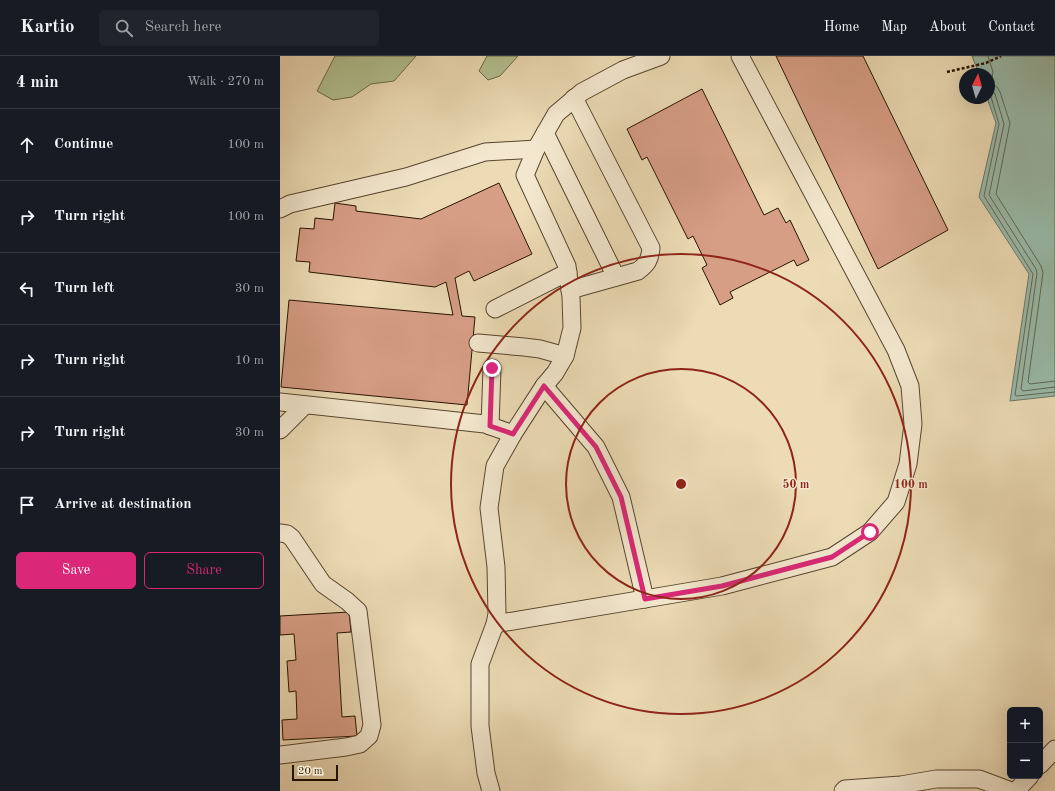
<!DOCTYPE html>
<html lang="en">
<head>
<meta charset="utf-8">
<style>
	:root { --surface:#171b24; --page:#20242c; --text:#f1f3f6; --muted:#9ea1a6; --line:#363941; --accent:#db2777 }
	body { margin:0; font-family:"Old Standard TT",serif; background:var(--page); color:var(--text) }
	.controls { position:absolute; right:12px; bottom:12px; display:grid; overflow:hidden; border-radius:6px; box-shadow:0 4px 16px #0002 }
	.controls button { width:36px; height:36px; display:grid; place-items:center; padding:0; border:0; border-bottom:1px solid var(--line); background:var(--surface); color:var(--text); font:20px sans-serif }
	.compass { position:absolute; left:679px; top:12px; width:36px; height:36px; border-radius:50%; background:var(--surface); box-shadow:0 4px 16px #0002; rotate:5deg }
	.scale { position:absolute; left:12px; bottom:10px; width:46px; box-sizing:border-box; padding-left:4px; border:2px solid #271301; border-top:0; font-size:11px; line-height:14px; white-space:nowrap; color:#271301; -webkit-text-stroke:3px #f3e8cf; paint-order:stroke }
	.stop { position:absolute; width:12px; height:12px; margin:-9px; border:3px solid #db2777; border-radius:50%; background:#fff }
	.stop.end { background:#db2777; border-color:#fff; box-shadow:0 1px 4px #0008 }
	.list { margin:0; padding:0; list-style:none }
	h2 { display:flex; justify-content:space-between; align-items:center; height:52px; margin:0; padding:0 16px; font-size:17px }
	h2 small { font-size:13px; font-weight:400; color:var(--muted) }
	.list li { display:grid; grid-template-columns:26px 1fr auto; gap:12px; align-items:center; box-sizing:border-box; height:72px; padding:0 16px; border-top:1px solid var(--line) }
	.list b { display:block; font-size:15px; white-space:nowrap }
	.list em { font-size:13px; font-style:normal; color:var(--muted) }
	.actions { display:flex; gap:8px; padding:12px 16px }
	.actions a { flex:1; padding:9px 0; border:1px solid var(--accent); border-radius:6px; text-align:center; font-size:14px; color:var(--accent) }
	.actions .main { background:var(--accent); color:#fff }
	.icon { flex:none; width:22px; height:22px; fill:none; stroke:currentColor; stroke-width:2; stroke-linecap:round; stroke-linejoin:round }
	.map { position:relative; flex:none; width:775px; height:735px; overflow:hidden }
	header { display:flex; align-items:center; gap:24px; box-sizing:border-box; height:56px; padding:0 20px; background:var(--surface); border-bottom:1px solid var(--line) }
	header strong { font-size:19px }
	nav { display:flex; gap:22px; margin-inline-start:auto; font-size:14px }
	.search { width:280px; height:36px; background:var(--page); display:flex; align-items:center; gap:10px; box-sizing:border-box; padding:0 14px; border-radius:6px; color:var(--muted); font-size:15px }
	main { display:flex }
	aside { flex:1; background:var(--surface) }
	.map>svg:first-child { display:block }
	.green { fill:#b3c191; stroke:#6d6a49 }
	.water { fill:#9ba; stroke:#6b7866 }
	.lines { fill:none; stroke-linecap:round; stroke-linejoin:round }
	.shore { stroke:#606756; stroke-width:1 }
	.building { fill:#d79e86; stroke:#271301 }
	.minor-casing { stroke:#58452e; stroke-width:19 }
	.path { stroke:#271301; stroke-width:2.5; stroke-dasharray:3 2; stroke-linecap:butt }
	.minor { stroke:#f3e8cf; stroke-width:17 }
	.route { stroke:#db2777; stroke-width:5 }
	.ring { fill:none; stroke:#8f2418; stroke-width:2 }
	.centre { fill:#8f2418; stroke:#f3e8cf; stroke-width:2 }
	.ring-label { font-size:12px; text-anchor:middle; font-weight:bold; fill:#8f2418; stroke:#f3e8cf; stroke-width:3; stroke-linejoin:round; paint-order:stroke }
</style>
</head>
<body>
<header>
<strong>Kartio</strong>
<div class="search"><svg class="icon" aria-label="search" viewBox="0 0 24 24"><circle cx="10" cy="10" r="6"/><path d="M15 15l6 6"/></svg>Search here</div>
<nav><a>Home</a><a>Map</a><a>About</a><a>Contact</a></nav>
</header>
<main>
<aside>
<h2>4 min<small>Walk · 270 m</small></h2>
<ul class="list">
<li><svg class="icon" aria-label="ahead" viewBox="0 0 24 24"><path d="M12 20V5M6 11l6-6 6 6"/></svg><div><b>Continue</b></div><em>100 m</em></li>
<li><svg class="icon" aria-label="right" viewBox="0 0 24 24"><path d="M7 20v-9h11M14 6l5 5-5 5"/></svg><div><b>Turn right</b></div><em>100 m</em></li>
<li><svg class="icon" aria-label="left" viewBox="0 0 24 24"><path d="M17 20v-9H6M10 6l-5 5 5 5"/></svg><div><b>Turn left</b></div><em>30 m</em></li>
<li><svg class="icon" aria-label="right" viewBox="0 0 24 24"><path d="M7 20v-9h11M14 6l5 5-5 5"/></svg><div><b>Turn right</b></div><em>10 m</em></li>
<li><svg class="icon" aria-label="right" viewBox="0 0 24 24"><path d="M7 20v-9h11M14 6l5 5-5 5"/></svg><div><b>Turn right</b></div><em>30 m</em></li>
<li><svg class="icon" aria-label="arrive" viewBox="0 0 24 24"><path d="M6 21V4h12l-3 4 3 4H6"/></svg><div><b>Arrive at destination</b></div></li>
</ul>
<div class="actions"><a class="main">Save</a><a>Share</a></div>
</aside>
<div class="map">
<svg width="775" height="735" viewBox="0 0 775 735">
	<rect width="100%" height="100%" fill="#ecdbb5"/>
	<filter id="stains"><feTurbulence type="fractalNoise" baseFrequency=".005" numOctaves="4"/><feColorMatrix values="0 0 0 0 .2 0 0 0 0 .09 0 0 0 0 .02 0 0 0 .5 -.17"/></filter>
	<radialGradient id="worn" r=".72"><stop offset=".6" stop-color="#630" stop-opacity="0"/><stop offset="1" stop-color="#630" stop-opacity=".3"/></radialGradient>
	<g class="green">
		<polygon points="55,0 136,0 114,25 91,28 72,41 53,44 37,35"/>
		<polygon points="207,0 238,0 220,20 208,24 199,15"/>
	</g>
	<polygon class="water" points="692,0 775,0 775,340 730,345 749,218 699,141 716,67 707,42 709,42 709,18 699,18"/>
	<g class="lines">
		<g class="shore">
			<polyline points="708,0 713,16 711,27 717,31 720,36 730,67 716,138 761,210 763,217 748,326 750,328 775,325"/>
			<polyline points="709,33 713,35 715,38 724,68 709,139 756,213 757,217 741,333 743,335 775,331"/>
			<polyline points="709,39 711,41 719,68 704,140 753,218 735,339 737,340 775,336"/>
		</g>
	</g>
	<g class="building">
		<polygon points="496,0 583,0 668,174 598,213"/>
		<polygon points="422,33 484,159 498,152 506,167 510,164 529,204 517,210 514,204 450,236 453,242 440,249 422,212 427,209 413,180 408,183 367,101 362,104 347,73"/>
		<polygon points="219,127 252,198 194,225 189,215 175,222 182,260 195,261 187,349 1,331 9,244 173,259 166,226 155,231 29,216 30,206 16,205 20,172 34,173 35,162 53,164 55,147 76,150 76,155 141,163"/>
		<polygon points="69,556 71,576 57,577 62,661 75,660 77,680 3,684 2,664 17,663 16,635 9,636 7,605 16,604 14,578 0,579 0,560"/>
	</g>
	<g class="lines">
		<defs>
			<g id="minor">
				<polyline points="265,77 336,221"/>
				<polyline points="0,153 10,148 126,121 205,96 256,93"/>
				<path d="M290,234L358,215C367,208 370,204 371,192L294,42"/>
				<polyline points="215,253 288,216"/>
				<polyline points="198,287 244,291 260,293 285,300"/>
				<polyline points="264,330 316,391 341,441 365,543"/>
				<polyline points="0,346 205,368 233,378"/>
				<polyline points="210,370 212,312"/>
				<polyline points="0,374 25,349"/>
				<polyline points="0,477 7,478 12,482 43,528 67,545 78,555 82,587 92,669 89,680 80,688 66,691 0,699"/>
				<polyline points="215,568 442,530 552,501 590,476 616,446 628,408 633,368 630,330 616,294 460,0"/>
				<polyline points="760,709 775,693"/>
				<polyline points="211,735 206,717 200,670 200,608 215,568 217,558 216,511 209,452 215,410 233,378 264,330 275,317 285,300 292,272 291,241 287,210 245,119 256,93 276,58 302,36 343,14 381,0"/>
				<polyline points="563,735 565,733 621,729 656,723 699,723 731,735"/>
				<polyline points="736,735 750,720"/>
			</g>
		</defs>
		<use href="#minor" class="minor-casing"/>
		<polyline class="path" points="667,16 706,7 721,0"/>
		<use href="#minor" class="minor"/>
	</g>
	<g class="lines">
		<polyline class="route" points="212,312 210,370 233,378 264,330 316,391 341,441 365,543 442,530 552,501 590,476"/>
	</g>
	<g class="ring">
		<circle cx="401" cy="428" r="115"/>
		<circle cx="401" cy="428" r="230"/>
	</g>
	<circle cx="401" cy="428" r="6" class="centre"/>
	<g class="ring-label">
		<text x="516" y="432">50 m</text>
		<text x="631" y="432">100 m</text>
	</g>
	<rect width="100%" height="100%" filter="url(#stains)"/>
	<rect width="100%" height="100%" fill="url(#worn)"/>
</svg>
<div class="controls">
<button>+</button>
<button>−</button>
</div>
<svg class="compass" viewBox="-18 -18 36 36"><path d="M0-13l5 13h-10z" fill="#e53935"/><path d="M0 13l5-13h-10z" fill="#9ea1a6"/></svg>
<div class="scale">20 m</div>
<div class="stop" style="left:590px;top:476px"></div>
<div class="stop end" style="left:212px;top:312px"></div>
</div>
</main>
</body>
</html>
